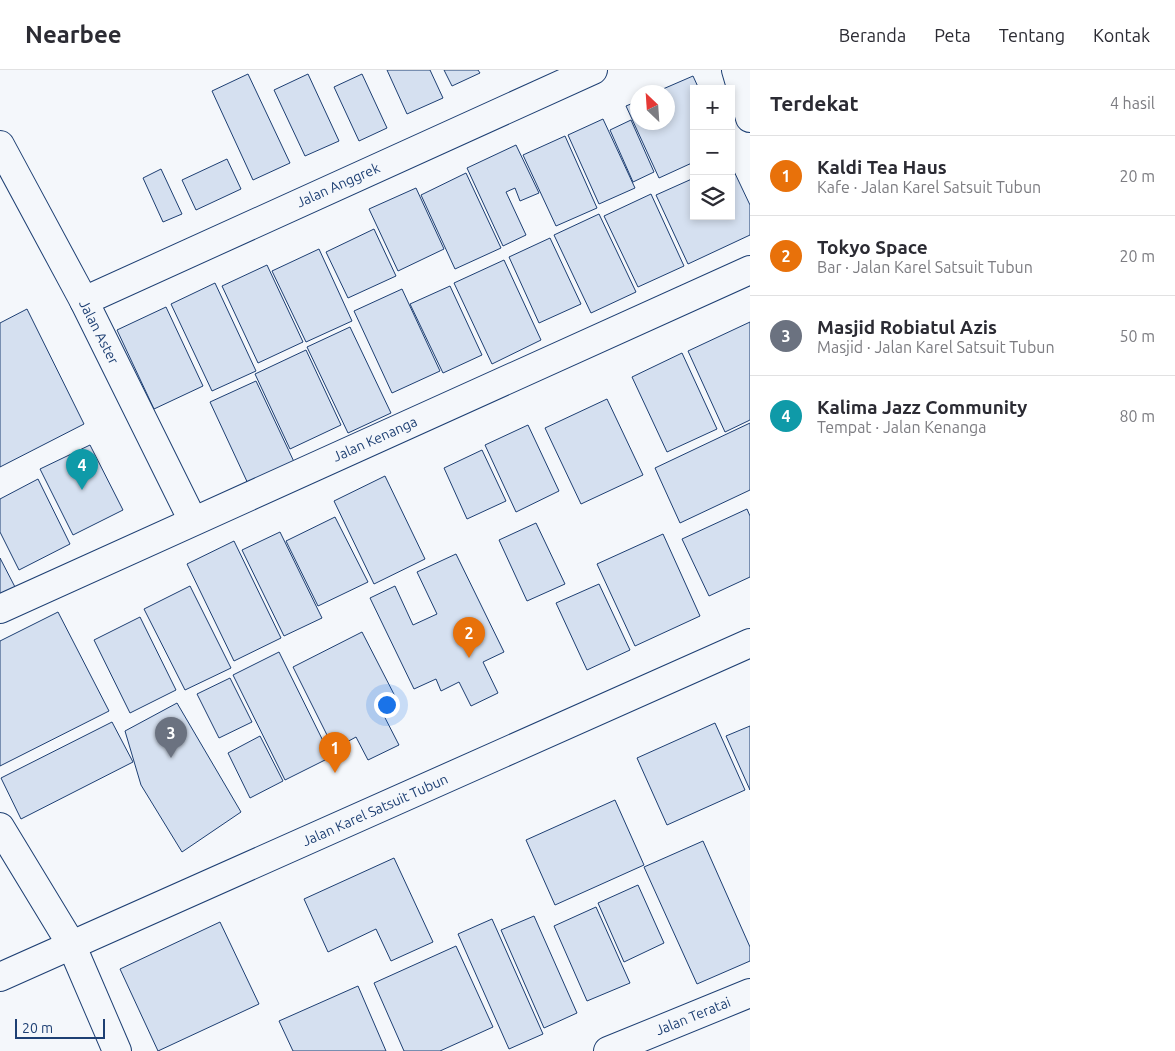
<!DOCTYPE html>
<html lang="id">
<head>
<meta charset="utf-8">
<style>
	:root { --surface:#fff; --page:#f7f7f7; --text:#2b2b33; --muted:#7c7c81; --line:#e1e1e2; --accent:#c62828 }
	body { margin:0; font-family:Ubuntu,sans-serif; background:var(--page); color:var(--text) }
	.controls { position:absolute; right:15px; top:15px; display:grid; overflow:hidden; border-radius:0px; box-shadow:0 2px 8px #0003 }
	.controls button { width:45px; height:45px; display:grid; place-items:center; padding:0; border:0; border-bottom:1px solid var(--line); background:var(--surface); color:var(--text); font:25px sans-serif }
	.compass { position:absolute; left:630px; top:15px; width:45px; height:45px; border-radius:50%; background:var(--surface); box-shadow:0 2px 8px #0003; rotate:335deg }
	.scale { position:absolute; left:15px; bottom:12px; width:90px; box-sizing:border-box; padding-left:5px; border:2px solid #1d3f73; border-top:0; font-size:14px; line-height:18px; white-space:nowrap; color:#1d3f73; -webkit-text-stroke:4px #f4f7fb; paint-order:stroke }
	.you { position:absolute; left:386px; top:634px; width:18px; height:18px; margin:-12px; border:4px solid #fff; border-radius:50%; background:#1a73e8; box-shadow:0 0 0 8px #1a73e833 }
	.badge { display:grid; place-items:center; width:32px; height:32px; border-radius:50%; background:var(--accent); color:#fff; font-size:16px; font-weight:700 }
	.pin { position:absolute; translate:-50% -41px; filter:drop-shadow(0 1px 2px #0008) }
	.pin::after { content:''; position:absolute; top:26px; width:18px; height:15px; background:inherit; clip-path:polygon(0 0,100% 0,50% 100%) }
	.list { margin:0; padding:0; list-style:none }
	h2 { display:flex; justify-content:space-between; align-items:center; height:65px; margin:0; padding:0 20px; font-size:21px }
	h2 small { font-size:16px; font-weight:400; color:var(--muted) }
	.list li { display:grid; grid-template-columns:32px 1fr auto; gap:15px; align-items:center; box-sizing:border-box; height:80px; padding:0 20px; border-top:1px solid var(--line) }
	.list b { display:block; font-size:19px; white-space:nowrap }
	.list p { margin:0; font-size:16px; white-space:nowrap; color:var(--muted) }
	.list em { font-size:16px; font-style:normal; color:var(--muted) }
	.icon { flex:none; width:28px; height:28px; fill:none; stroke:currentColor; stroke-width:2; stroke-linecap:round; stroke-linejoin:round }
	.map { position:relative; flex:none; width:750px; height:981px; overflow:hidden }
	header { display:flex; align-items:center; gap:30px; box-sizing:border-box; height:70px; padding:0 25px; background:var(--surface); border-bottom:1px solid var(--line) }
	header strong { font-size:24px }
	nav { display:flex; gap:28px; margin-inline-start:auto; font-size:18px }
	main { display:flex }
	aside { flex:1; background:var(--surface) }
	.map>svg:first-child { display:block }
	.building { fill:#d5e0f0; stroke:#1d3f73 }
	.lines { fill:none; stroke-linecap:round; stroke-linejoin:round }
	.minor-casing { stroke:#1d3f73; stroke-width:30 }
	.tertiary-casing { stroke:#1d3f73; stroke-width:30 }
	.minor { stroke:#f4f7fb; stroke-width:28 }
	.tertiary { stroke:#f4f7fb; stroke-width:28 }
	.labels { text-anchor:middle; stroke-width:4; stroke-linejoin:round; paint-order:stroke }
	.street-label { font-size:14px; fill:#1d3f73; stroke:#f4f7fb }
</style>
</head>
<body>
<header>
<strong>Nearbee</strong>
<nav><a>Beranda</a><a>Peta</a><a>Tentang</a><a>Kontak</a></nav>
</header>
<main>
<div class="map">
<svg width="750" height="981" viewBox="0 0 750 981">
	<rect width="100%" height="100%" fill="#f4f7fb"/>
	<g class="building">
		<polygon points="387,0 430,0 443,28 407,44"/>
		<polygon points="444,0 478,0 480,3 452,16"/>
		<polygon points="248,4 290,93 253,110 212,21"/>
		<polygon points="308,4 339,71 305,86 274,20"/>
		<polygon points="362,4 387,58 359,71 334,17"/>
		<polygon points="693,6 699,19 694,19 694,92 659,108 626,36 638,31 638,52 668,52 668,22 656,22"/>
		<polygon points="603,49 635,118 599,134 568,65"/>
		<polygon points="631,50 654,102 633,112 610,60"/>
		<polygon points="565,66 597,138 556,156 523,85"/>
		<polygon points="516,75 539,123 520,131 515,118 506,122 526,165 503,176 467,98"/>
		<polygon points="227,89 241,119 196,140 182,110"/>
		<polygon points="731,95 750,135 750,165 688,194 656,125 694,108 694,146 731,146"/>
		<polygon points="161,99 182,144 163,152 143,108"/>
		<polygon points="466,103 501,178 455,199 421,125"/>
		<polygon points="416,118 444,179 398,201 369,139"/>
		<polygon points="651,124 684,196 638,217 604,146"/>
		<polygon points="599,144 636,222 591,243 554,165"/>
		<polygon points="374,159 396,206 348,228 326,182"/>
		<polygon points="550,168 581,234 539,253 509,187"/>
		<polygon points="319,179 352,251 306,272 272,201"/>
		<polygon points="504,190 541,270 492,294 454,213"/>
		<polygon points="267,195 303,272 258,293 222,216"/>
		<polygon points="215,213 256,301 212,321 171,234"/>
		<polygon points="450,216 482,285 443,303 410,234"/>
		<polygon points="402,219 440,301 392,323 354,241"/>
		<polygon points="166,237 203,316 154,339 117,260"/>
		<polygon points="27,239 84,354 0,397 0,253"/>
		<polygon points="750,252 750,350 725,362 688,281"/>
		<polygon points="350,257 391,343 348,363 307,277"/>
		<polygon points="306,280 341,355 290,379 255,304"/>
		<polygon points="682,283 717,359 667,382 632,307"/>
		<polygon points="256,311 296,396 250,418 210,332"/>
		<polygon points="607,329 643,405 581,434 545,358"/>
		<polygon points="750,353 750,420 680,453 655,398"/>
		<polygon points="528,355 559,421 516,442 485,375"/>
		<polygon points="90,375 123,440 73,465 40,399"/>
		<polygon points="482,380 506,431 467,449 444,398"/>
		<polygon points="385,406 425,489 374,514 334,431"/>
		<polygon points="38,409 70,474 19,500 0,462 0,429"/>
		<polygon points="747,439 750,446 750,507 709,526 682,469"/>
		<polygon points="335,447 368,512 318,536 286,471"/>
		<polygon points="536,453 565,514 527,531 499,470"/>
		<polygon points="280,462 322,548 284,566 242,480"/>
		<polygon points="663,464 700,546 635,576 597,494"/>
		<polygon points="234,471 281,568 234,591 187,494"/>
		<polygon points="456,484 504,582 483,592 498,623 471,636 459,612 441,621 436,609 414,619 370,528 395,516 413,555 437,544 417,502"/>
		<polygon points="0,488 15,517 0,524"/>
		<polygon points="599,514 630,580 587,600 556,533"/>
		<polygon points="190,516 231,598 185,620 144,539"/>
		<polygon points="58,542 109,641 0,696 0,571"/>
		<polygon points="140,547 176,620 130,643 94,570"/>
		<polygon points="362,562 398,632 381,640 399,675 368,690 356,667 334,679 293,597"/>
		<polygon points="279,582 331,687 285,710 233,605"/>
		<polygon points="230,608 252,652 219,668 197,624"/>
		<polygon points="177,633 241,742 182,782 141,715 125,661"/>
		<polygon points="112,652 133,692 21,749 1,708"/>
		<polygon points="715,653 745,720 667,755 637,688"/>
		<polygon points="750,656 750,720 726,666"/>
		<polygon points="260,666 283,711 250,728 228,683"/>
		<polygon points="615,730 644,795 555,835 526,770"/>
		<polygon points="703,771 750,877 750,891 697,914 644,797"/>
		<polygon points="394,788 433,872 391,891 376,859 328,882 304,829"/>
		<polygon points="638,815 664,873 624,892 598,833"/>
		<polygon points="596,837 630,913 587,931 554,856"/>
		<polygon points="534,846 577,943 544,958 501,860"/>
		<polygon points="492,849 543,964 509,979 458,864"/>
		<polygon points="220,852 259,934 158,981 120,899"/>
		<polygon points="456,876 493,957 440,981 404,981 374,913"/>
		<polygon points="358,916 386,981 293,981 279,951"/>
	</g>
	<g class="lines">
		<defs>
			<g id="minor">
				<polyline points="736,0 750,48"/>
				<polyline points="0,75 84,231 193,451"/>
				<polyline points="84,231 593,0"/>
				<polyline points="0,539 750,200"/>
				<polyline points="0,907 750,573"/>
				<polyline points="608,981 750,923"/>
			</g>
			<polyline id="tertiary" points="0,757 71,874 117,981"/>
		</defs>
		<use href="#minor" class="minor-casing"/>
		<use href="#tertiary" class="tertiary-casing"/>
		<use href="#minor" class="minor"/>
		<use href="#tertiary" class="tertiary"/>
	</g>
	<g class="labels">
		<g class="street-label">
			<text transform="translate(338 115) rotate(-24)" y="5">Jalan Anggrek</text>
			<text transform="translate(99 262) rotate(63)" y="5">Jalan Aster</text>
			<text transform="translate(375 369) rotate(-24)" y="5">Jalan Kenanga</text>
			<text transform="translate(375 740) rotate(-24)" y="5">Jalan Karel Satsuit Tubun</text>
			<text transform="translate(693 946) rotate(-22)" y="5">Jalan Teratai</text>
		</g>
	</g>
</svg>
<div class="controls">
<button>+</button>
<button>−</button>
<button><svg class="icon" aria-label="layers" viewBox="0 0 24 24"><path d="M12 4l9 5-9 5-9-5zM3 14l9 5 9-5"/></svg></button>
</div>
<svg class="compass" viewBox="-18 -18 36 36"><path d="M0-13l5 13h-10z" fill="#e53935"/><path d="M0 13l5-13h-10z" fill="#7c7c81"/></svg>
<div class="scale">20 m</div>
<div class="you"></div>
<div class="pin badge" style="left:335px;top:703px;background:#e8710a">1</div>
<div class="pin badge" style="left:469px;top:588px;background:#e8710a">2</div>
<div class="pin badge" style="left:171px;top:688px;background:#6b7280">3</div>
<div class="pin badge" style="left:82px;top:420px;background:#0f9aa8">4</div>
</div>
<aside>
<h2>Terdekat<small>4 hasil</small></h2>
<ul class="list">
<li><span class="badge" style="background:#e8710a">1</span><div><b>Kaldi Tea Haus</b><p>Kafe · Jalan Karel Satsuit Tubun</p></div><em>20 m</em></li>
<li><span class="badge" style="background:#e8710a">2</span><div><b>Tokyo Space</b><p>Bar · Jalan Karel Satsuit Tubun</p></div><em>20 m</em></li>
<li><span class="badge" style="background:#6b7280">3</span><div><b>Masjid Robiatul Azis</b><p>Masjid · Jalan Karel Satsuit Tubun</p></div><em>50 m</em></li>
<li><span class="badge" style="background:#0f9aa8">4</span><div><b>Kalima Jazz Community</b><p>Tempat · Jalan Kenanga</p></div><em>80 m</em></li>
</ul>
</aside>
</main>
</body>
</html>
